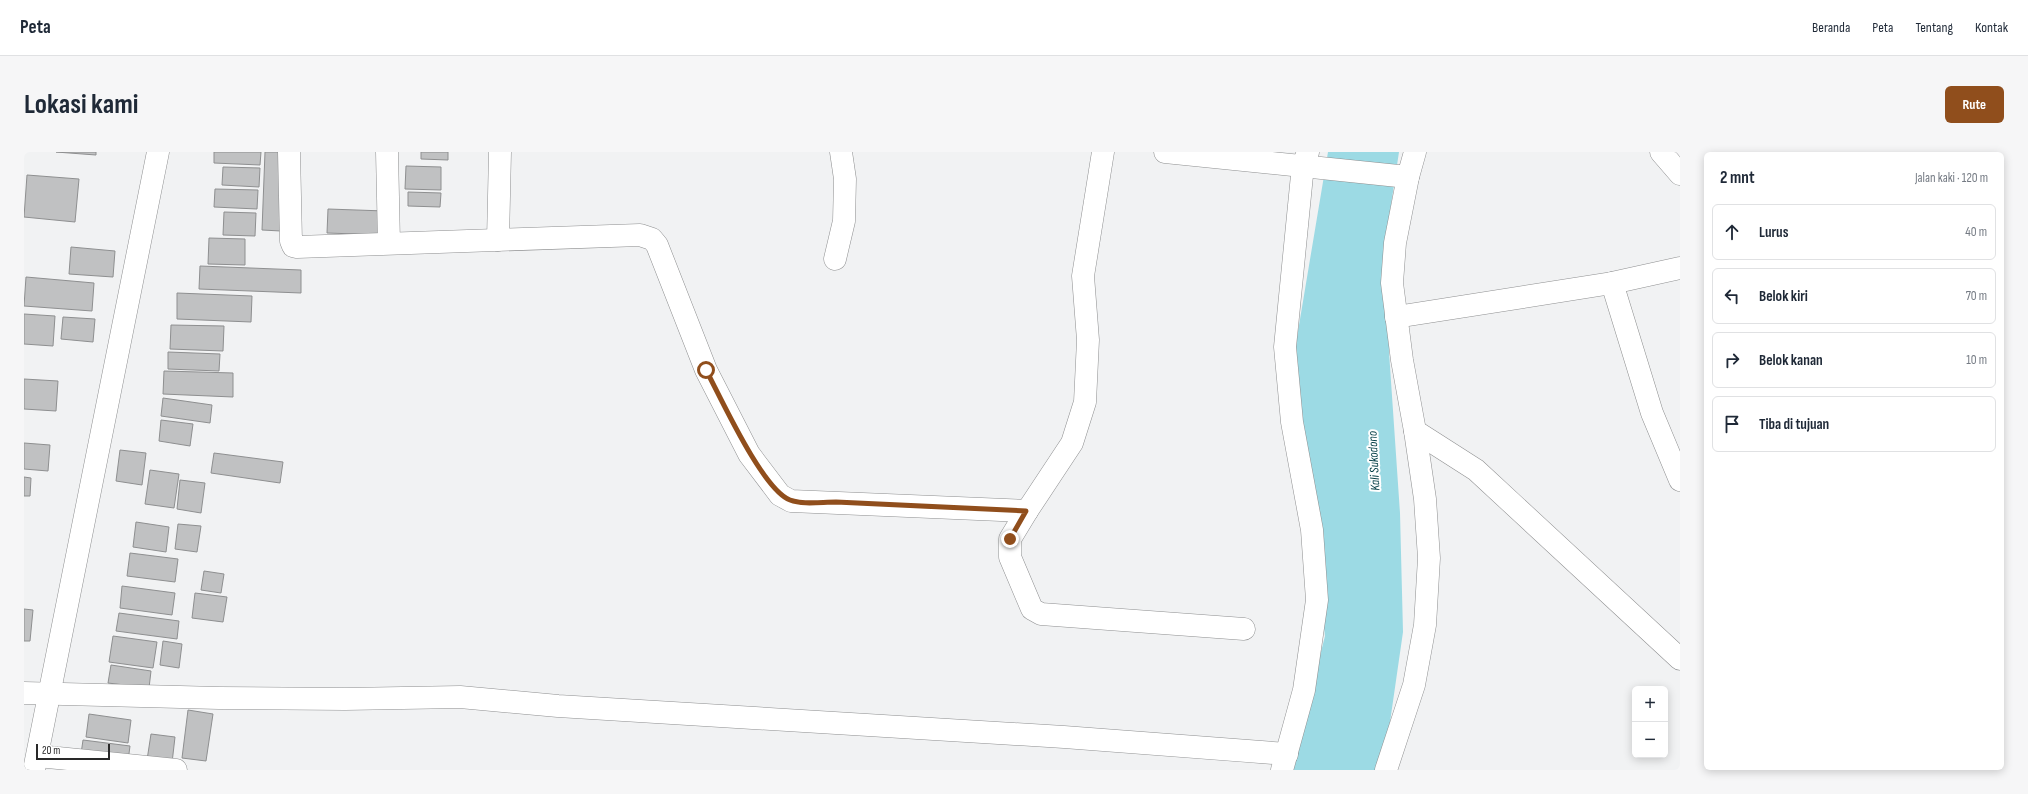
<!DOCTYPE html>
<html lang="id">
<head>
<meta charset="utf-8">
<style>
	:root { --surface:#fff; --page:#f6f6f7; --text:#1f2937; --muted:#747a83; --line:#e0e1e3; --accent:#904e1c }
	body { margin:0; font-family:"Sofia Sans Condensed",sans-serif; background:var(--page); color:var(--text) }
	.controls { position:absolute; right:12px; bottom:12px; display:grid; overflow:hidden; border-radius:6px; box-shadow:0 2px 10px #0003 }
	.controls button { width:36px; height:36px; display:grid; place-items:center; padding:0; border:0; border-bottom:1px solid var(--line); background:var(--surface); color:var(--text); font:20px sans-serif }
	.scale { position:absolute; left:12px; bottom:10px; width:74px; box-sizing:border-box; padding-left:4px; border:2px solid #292929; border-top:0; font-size:11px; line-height:14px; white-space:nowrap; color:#292929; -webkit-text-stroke:3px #fff; paint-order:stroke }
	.stop { position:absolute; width:12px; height:12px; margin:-9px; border:3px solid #904e1c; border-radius:50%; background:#fff }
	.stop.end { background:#904e1c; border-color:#fff; box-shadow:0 1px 4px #0008 }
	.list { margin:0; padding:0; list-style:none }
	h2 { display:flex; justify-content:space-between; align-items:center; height:52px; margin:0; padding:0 16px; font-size:17px }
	h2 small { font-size:13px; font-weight:400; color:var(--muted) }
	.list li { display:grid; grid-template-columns:26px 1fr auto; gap:12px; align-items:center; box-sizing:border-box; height:56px; margin:0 8px 8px; padding:0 8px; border:1px solid var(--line); border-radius:6px }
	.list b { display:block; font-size:15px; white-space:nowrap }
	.list em { font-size:13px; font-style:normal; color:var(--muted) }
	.icon { flex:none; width:22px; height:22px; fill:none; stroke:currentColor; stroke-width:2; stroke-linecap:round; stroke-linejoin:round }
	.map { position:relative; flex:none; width:1656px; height:618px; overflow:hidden; border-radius:6px }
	header { display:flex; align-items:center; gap:24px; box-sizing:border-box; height:56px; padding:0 20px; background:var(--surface); border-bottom:1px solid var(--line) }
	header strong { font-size:19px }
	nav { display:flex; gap:22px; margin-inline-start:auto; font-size:14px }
	.intro { display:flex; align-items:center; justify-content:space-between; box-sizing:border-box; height:96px; padding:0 24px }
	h1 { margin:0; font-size:28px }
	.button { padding:10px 18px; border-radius:6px; background:var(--accent); color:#fff; font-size:14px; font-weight:700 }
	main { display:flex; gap:24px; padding:0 24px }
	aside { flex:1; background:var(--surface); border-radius:6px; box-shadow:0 2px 10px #0003 }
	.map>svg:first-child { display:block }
	.water { fill:#9cdae4 }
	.building { fill:#c0c1c2; stroke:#8e8f90 }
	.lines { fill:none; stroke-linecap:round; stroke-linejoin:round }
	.minor-casing { stroke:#8e8f90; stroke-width:23 }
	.tertiary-casing { stroke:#8e8f90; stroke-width:23 }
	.secondary-casing { stroke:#8e8f90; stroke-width:23 }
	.minor { stroke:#fff; stroke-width:22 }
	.tertiary { stroke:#fff; stroke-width:22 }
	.secondary { stroke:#fff; stroke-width:22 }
	.route { stroke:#904e1c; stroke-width:5 }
	.labels { text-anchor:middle; stroke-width:4; stroke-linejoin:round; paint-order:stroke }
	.water-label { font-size:13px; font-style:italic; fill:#003c44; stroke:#fff }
</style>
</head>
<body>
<header>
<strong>Peta</strong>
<nav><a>Beranda</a><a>Peta</a><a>Tentang</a><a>Kontak</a></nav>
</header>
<div class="intro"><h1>Lokasi kami</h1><a class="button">Rute</a></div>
<main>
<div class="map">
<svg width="1656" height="618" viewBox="0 0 1656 618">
	<rect width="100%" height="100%" fill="#f1f2f3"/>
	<polygon class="water" points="1304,0 1375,0 1364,73 1365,200 1376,361 1379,480 1365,577 1351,618 1267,618 1301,484 1269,209"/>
	<g class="building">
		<polygon points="32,0 72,0 72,3"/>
		<polygon points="190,0 237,0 236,13 190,11"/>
		<polygon points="241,0 260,0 257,79 238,78"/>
		<polygon points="397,0 424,0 424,8 397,7"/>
		<polygon points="382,14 417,15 417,38 381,37"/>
		<polygon points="199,15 236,16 235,35 198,33"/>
		<polygon points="3,23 55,27 51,70 0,65"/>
		<polygon points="191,37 234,38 233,57 190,55"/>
		<polygon points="384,40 417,41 416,55 384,54"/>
		<polygon points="304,57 361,59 361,83 303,81"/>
		<polygon points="200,60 232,61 231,84 199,83"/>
		<polygon points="185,86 221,87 221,113 184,112"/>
		<polygon points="47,95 91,99 89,125 45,122"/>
		<polygon points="176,114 277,118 277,141 175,137"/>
		<polygon points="2,125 70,131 68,159 0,154"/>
		<polygon points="153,141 228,144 227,170 153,167"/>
		<polygon points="0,162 31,164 29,194 0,192"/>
		<polygon points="39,165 71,167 69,190 37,187"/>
		<polygon points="147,173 200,174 199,199 146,197"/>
		<polygon points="144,200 196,202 195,219 144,217"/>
		<polygon points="140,219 209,221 209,245 139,242"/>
		<polygon points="0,227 34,229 32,259 0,257"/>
		<polygon points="139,246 188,253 186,271 137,264"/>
		<polygon points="137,268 169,272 166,294 135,289"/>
		<polygon points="0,291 26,293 24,319 0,317"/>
		<polygon points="96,298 122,301 118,333 92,329"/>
		<polygon points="190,301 259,310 256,331 187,321"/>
		<polygon points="126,318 155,322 150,356 121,352"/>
		<polygon points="0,325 7,326 6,344 0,344"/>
		<polygon points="156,328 181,331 177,361 153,357"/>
		<polygon points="112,370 145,375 142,400 109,395"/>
		<polygon points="154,372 177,374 173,400 151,397"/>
		<polygon points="106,401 154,407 151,430 103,424"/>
		<polygon points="180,419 200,422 197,441 177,438"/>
		<polygon points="98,434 151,441 148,463 96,456"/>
		<polygon points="171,441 203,445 199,470 168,466"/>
		<polygon points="0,457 9,458 6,489 0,489"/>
		<polygon points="95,461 155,469 153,487 92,479"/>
		<polygon points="89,484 133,490 129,516 85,510"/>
		<polygon points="139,489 158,492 155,516 136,513"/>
		<polygon points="87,513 127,519 125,536 84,531"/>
		<polygon points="164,558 189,562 182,609 158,606"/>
		<polygon points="65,562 107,568 104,591 62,585"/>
		<polygon points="127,582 151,585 148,611 123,608"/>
		<polygon points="59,588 106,594 104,609 57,602"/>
	</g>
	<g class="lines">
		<defs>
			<g id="minor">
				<polyline points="265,0 267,89 269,94 273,95 616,83 628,87 633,93 682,218 725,302 756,343 767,349 1003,359"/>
				<polyline points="363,0 365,91"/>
				<polyline points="1079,0 1059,124 1064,188 1061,250 1048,291 1003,359 986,387 986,405 1008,457 1017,462 1220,477"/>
				<polyline points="1141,0 1384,25"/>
				<polyline points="1637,0 1656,22"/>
				<polyline points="474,88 476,0"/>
				<polyline points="811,107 820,69 821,27 817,0"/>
				<polyline points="1588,131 1628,261 1656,328"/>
				<polyline points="1372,165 1588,131 1656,116"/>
				<polyline points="1391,279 1452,318 1656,507"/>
				<polyline points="0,541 195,546 321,547 436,545 534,554 1040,585 1263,602"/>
				<polyline points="14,604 152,618"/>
				<polyline points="1258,618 1280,538 1293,448 1288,378 1268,270 1261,195 1279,13 1284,0"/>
			</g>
			<polyline id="tertiary" points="10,618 134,0"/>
			<polyline id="secondary" points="1362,618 1390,533 1401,473 1405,406 1401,347 1391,279 1378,208 1368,131 1371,91 1384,25 1391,0"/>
		</defs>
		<use href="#minor" class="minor-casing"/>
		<use href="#tertiary" class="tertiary-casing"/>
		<use href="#secondary" class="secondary-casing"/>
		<use href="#minor" class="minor"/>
		<use href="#tertiary" class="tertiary"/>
		<use href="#secondary" class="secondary"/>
	</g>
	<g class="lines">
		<path class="route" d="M682,218C697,246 738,337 766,348C779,353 797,350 812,350L1002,359L986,387"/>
	</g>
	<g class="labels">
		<g class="water-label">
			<text transform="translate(1349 309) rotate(-93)" y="5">Kali Sukodono</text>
		</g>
	</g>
</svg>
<div class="controls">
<button>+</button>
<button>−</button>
</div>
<div class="scale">20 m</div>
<div class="stop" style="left:682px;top:218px"></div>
<div class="stop end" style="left:986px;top:387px"></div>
</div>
<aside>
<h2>2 mnt<small>Jalan kaki · 120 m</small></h2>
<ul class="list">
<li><svg class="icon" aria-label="ahead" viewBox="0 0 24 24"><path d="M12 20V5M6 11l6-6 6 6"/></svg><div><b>Lurus</b></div><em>40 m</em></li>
<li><svg class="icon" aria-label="left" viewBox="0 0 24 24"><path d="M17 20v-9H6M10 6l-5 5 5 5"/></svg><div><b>Belok kiri</b></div><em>70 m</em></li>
<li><svg class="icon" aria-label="right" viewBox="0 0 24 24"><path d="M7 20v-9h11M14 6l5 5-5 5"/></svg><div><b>Belok kanan</b></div><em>10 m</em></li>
<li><svg class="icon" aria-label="arrive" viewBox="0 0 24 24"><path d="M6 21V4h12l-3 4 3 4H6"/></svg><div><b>Tiba di tujuan</b></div></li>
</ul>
</aside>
</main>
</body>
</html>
